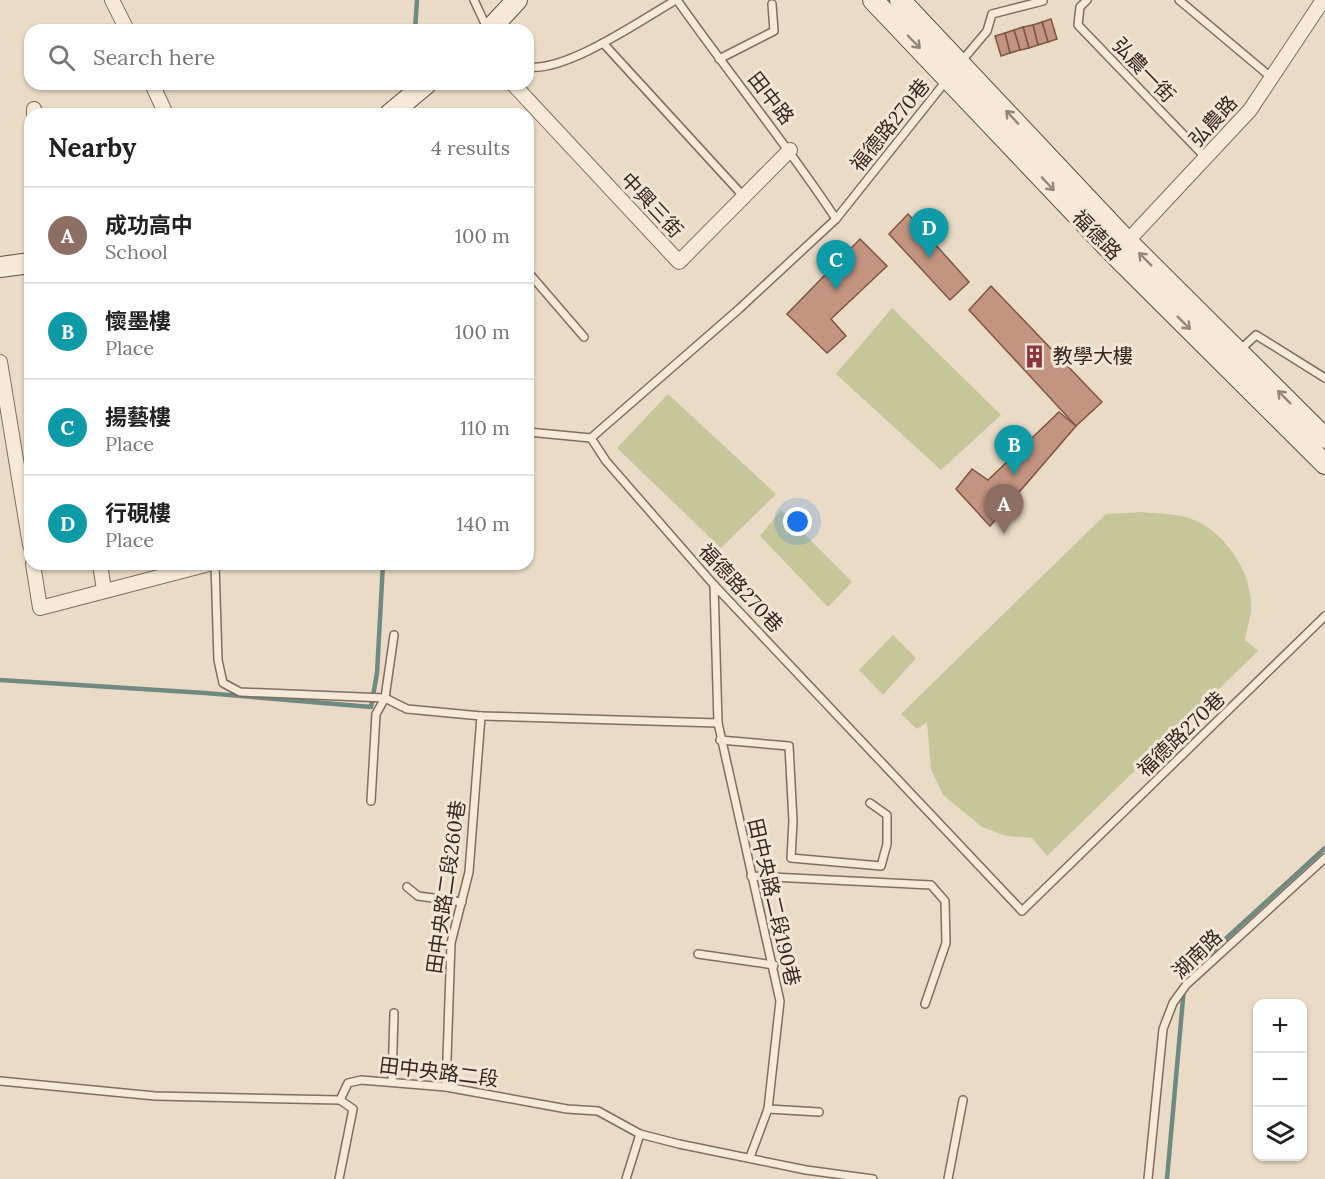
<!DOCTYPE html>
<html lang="en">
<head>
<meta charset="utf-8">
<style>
	:root { --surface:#fff; --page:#f6f6f6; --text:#222; --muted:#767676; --line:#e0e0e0; --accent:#d93025 }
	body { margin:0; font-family:Lora,"Noto Sans TC",serif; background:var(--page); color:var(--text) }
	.controls { position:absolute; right:18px; bottom:18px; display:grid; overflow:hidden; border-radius:12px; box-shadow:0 2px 4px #0004 }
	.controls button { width:54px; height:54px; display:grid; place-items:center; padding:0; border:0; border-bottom:2px solid var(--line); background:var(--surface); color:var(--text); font:30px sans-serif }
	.you { position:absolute; left:798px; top:522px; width:21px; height:21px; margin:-15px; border:4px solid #fff; border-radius:50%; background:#1a73e8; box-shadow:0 0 0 9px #1a73e833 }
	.badge { display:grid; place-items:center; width:39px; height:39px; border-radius:50%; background:var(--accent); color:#fff; font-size:20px; font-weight:700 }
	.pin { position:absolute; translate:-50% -50px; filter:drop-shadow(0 2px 3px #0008) }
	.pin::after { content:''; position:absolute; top:32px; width:21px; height:18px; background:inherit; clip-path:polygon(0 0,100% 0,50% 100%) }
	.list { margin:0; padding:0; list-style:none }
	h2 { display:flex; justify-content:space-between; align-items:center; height:78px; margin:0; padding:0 24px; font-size:26px }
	h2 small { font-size:20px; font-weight:400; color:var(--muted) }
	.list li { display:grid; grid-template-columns:39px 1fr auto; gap:18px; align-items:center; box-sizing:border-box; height:96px; padding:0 24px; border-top:2px solid var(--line) }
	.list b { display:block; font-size:22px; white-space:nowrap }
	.list p { margin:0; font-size:20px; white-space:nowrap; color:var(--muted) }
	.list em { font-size:20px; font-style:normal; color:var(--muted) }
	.icon { flex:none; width:33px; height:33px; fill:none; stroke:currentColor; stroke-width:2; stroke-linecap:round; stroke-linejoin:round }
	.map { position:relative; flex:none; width:1325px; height:1179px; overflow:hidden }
	.search { position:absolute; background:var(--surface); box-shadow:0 2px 4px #0004; left:24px; top:24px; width:510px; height:66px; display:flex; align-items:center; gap:15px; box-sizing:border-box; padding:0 21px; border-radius:18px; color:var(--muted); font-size:22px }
	.panel { position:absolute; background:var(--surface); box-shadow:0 2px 4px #0004; left:24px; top:108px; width:510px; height:462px; border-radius:18px }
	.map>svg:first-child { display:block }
	.green { fill:#c6c69b }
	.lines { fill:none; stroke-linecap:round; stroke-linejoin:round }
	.stream { stroke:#6f8a80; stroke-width:4.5 }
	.building { fill:#c39480; stroke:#7f5646; stroke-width:1.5 }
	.lane-casing { stroke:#826d5e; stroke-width:10 }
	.street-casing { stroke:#826d5e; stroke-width:16 }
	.secondary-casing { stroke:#644e41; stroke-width:22 }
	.lane { stroke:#f5e9d8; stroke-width:7 }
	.street { stroke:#f5e9d8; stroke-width:14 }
	.secondary { stroke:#f5e9d8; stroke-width:20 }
	.oneway { stroke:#94887c }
	.labels { text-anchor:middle; stroke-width:6; stroke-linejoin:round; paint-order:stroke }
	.street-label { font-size:20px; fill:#342720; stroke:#f1e6d5 }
	.poi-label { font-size:20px; fill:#342720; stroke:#f1e6d5; text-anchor:start }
</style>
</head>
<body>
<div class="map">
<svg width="1325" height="1179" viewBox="0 0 1325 1179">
	<rect width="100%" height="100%" fill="#e9dbc6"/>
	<g class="green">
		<polygon points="892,308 1001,415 941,470 836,374"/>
		<polygon points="668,394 776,494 721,548 617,448"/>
		<polygon points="781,510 852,582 828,607 760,536"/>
		<path d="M1143,512C1157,514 1174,513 1189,518C1225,530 1254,574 1251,612C1250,621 1246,631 1245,640L1258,651L1047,856L1032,838L1006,836L982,827L943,795L931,769L927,722L917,729L901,714L1106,514Z"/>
		<polygon points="893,635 916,658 883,695 859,670"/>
	</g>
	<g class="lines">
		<g class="stream">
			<polyline points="415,30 417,0"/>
			<polyline points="0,680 205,693 371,707 377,673 383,564"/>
			<polyline points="1167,1179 1185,976 1325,848"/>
		</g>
	</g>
	<g class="building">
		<polygon points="1051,19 1057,39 1048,42 1042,22"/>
		<polygon points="1042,22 1048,42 1038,45 1033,25"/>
		<polygon points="1033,25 1038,45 1029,48 1023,27"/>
		<polygon points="1023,27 1029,48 1020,50 1014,30"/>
		<polygon points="1014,30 1020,50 1010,53 1005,33"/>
		<polygon points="1005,33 1010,53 1001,56 995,36"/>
		<polygon points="908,214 969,282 950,300 889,234"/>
		<polygon points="860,239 887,266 831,319 846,336 827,353 787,314"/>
		<polygon points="991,286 1102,402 1076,426 969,310"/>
		<polygon points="1059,412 1076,426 990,526 956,489 972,469 988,480"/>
	</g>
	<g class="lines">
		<defs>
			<g id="lane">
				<polyline points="474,0 487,28"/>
				<path d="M677,0C729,74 786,143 836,219"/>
				<polyline points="1087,0 1080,7 1078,25 1206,158"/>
				<polyline points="1179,0 1272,78"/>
				<polyline points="603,43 745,198"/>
				<polyline points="719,59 774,31 772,4"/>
				<polyline points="960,63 987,31 992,14 1043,1"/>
				<path d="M528,67C567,72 641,20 676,0"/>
				<polyline points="946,81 836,219 739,309 591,438 606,461 714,585 1022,911 1325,616"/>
				<polyline points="528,272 584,337"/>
				<polyline points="1240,350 1256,335 1325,378"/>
				<polyline points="528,432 591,438"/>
				<polyline points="215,564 218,660 223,683 240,692 385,698 407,709 481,716 469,872 451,943 446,1087"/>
				<polyline points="481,716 718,723 714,585"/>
				<polyline points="718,723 780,1001 768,1109 750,1157"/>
				<polyline points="720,740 789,746 793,821 791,858 881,866 887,844 887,815 870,803"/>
				<polyline points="371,801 376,714 385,698 394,635"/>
				<polyline points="751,876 931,885 945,901 946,943 925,1004"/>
				<polyline points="407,887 418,896 462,902"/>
				<polyline points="698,954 774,965"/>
				<polyline points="0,1081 155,1096 340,1100 348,1083 361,1080 446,1087 567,1109 598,1111 640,1134 679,1144 806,1170 873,1179"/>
				<polyline points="392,1081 394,1013"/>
				<polyline points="768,1109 819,1112"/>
				<polyline points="339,1179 353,1109 340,1100"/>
				<polyline points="626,1179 640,1134"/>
				<polyline points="948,1179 963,1100"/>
				<polyline points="1148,1179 1163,1029 1173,1003 1186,985 1325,858"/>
			</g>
			<g id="street">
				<polyline points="112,0 127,30"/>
				<polyline points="152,84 166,114"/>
				<polyline points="513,84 679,262 790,150"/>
				<polyline points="34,109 34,114"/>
				<polyline points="1122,247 1250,110 1323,0"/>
				<polyline points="0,362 30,545"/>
				<polyline points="33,564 40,608 209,564"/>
				<polyline points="100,564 104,590"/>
			</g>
			<g id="secondary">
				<polyline points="873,0 1115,255 1325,464"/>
				<polyline points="900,0 1127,241 1325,438"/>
				<polyline points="489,30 517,0"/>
				<polyline points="390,114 426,84"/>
				<polyline points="0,267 30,263"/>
			</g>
		</defs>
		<use href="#lane" class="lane-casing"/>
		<use href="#street" class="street-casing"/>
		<use href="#secondary" class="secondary-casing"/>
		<use href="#lane" class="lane"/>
		<use href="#street" class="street"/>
		<use href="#secondary" class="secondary"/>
	</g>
	<defs><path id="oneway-shaft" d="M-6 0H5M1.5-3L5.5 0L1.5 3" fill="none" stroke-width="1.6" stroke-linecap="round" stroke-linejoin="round" transform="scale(1.5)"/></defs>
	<g class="oneway">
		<use href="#oneway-shaft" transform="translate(914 42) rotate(46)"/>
		<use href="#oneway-shaft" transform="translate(1012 117) rotate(-133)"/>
		<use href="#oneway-shaft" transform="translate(1048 184) rotate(47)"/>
		<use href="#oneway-shaft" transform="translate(1145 259) rotate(-135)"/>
		<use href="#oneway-shaft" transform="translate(1184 323) rotate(45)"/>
		<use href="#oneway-shaft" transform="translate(1284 397) rotate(-135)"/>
	</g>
	<defs>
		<symbol id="building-bare" viewBox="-9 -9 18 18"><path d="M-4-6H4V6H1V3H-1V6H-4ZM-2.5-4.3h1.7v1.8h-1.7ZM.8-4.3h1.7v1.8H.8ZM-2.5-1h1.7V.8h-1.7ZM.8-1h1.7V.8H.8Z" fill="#8b343f" stroke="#f1e6d5" stroke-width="2.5" paint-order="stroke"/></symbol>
	</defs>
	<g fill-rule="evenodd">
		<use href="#building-bare" x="1018" y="340" width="33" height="33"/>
	</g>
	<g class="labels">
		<g class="street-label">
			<text transform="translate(1144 70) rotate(46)" y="7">弘農一街</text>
			<text transform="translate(771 98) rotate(52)" y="7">田中路</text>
			<text transform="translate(1213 121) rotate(-48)" y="7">弘農路</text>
			<text transform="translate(890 125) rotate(-51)" y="7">福德路270巷</text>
			<text transform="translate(652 205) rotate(47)" y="7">中興三街</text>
			<text transform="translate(1097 235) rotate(46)" y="7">福德路</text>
			<text transform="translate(741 588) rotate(47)" y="7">福德路270巷</text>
			<text transform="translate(1181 734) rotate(-44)" y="7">福德路270巷</text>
			<text transform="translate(446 887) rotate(-82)" y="7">田中央路二段260巷</text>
			<text transform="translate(774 902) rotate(77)" y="7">田中央路二段190巷</text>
			<text transform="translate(1197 954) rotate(-44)" y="7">湖南路</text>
			<text transform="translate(439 1072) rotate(7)" y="7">田中央路二段</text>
		</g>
		<g class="poi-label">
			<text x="1053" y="363">教學大樓</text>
		</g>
	</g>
</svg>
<div class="controls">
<button>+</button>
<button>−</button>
<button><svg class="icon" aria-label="layers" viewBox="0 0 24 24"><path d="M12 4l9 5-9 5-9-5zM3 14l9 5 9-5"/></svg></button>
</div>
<div class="you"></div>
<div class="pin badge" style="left:1004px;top:534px;background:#8d6e63">A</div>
<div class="pin badge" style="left:1014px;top:475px;background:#0f9aa8">B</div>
<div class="pin badge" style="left:836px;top:290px;background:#0f9aa8">C</div>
<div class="pin badge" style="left:929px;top:258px;background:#0f9aa8">D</div>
<div class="search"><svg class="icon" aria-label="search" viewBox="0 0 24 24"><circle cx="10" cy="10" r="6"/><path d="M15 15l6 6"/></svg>Search here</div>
<section class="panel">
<h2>Nearby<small>4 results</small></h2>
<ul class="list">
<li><span class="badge" style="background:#8d6e63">A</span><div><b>成功高中</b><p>School</p></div><em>100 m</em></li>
<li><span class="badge" style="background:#0f9aa8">B</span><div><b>懷墨樓</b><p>Place</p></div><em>100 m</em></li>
<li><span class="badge" style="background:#0f9aa8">C</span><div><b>揚藝樓</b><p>Place</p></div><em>110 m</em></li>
<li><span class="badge" style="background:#0f9aa8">D</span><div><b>行硯樓</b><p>Place</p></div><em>140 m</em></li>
</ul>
</section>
</div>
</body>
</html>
